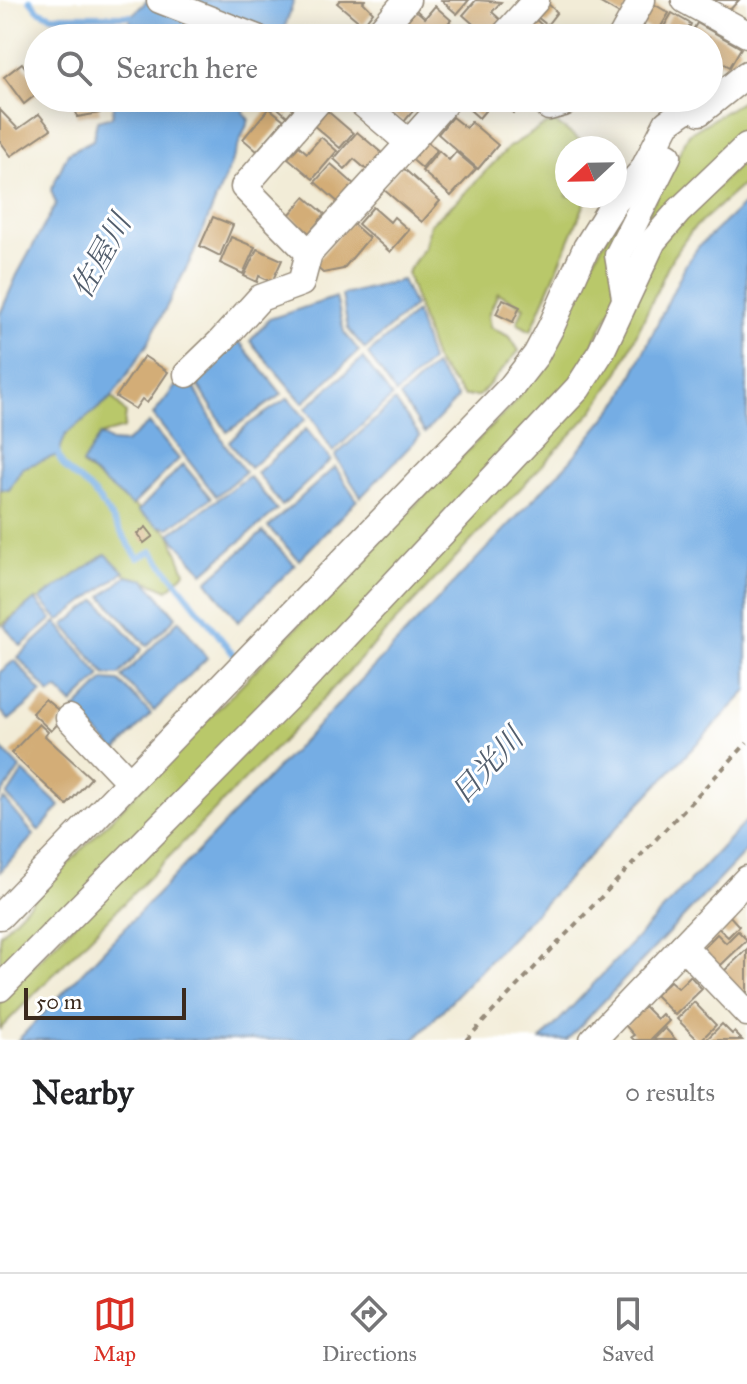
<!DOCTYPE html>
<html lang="en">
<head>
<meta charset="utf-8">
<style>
	:root { --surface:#fff; --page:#f6f6f6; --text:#202124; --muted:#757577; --line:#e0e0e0; --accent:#d93025 }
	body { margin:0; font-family:"IM FELL Great Primer","Noto Serif JP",serif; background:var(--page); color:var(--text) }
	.compass { position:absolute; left:555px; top:136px; width:72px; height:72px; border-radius:50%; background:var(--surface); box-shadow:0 4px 20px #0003; rotate:248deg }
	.scale { position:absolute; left:24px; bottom:20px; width:162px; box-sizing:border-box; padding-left:8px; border:4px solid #3b2a1e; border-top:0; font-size:22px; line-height:28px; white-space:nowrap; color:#3b2a1e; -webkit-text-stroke:6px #fff; paint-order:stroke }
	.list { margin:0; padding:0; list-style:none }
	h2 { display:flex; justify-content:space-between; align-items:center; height:104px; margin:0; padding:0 32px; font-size:34px }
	h2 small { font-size:26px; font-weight:400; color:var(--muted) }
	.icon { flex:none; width:44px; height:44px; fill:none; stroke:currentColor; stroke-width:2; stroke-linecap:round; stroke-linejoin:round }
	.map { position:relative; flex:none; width:747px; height:1040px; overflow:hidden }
	.search { position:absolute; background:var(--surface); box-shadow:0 4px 20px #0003; left:24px; right:24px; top:24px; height:88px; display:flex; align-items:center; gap:20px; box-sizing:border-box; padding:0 28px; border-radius:44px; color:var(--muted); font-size:30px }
	.sheet { height:232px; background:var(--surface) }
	nav { display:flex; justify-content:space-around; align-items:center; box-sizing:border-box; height:112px; border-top:2px solid var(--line); background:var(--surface); font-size:22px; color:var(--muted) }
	nav a { display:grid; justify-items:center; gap:4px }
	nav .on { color:var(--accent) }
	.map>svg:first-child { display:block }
	.green { fill:#b9c86b; stroke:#7a7944; stroke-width:2 }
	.water { fill:#75ade4; stroke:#586c81; stroke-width:2 }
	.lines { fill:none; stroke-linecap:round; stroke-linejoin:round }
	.stream { stroke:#75ade4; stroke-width:6 }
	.building { fill:#d3ad77 }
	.minor-casing { stroke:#968b7a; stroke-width:29 }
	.path { stroke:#968b7a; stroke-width:4; stroke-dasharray:6 6; stroke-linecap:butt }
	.minor { stroke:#fff; stroke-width:26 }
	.labels { text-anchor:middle; stroke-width:6; stroke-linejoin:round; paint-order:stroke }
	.water-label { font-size:30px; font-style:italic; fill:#525e6d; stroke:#fff }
</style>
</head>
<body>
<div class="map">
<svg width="747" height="1040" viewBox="0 0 747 1040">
	<rect width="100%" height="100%" fill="#fff"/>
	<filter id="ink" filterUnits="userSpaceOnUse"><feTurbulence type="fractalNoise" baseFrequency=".0125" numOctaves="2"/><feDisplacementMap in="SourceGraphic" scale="16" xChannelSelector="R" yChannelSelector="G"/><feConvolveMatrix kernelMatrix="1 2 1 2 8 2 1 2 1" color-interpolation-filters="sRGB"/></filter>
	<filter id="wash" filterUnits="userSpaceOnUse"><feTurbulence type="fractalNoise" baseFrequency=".006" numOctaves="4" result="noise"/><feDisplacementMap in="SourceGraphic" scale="32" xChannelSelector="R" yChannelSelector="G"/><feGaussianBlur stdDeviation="1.8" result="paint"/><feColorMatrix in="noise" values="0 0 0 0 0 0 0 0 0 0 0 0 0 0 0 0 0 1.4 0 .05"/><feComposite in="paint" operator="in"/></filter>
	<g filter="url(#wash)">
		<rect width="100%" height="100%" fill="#f2ecd7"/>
		<g class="green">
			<polygon points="747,98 747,140 624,259 689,134"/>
			<polygon points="556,123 591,148 567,148 567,196 588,196 531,331 517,323 524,307 498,293 488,316 490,327 510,337 519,351 479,396 464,396 436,363 407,273 425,246 430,224 459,199 509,147 545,125"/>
			<polygon points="747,157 747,181 692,230 672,258 620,370 593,411 307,716 0,1029 0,1002 5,996 581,395 657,245"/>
			<polygon points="647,179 616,300 574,381 292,684 0,977 0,934 510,407 536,374 594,259 620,215"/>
			<polygon points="112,397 126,413 124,428 100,435 82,465 170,534 185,572 168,590 145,580 127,576 106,554 40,599 36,599 0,626 0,489 9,490 22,468 57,455 66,434"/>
		</g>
		<g class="water">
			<polygon points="148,0 294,0 281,38 127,38 131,16"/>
			<polygon points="115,98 251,98 243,112 249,120 193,255 147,345 112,397 66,434 58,455 22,468 9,490 0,489 0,314 17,275 56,204 51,190 68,153 93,140 97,121 112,117"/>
			<polygon points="747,201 747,691 414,1040 18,1040 570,461 621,399 686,264 698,247"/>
			<polygon points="402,280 414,306 365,349 348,329 342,295"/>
			<polygon points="336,297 344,332 359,351 303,403 250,341 269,319"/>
			<polygon points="416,312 431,361 396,394 368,354"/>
			<polygon points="237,339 282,394 227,432 197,383"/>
			<path d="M363,358L392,397L333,452C322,437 317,422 306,408Z"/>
			<polygon points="434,366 458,398 425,433 400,397"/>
			<polygon points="182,378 190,379 224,443 245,472 216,496 153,415"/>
			<polygon points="288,398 306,419 250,468 229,442 246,426"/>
			<polygon points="395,401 420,436 361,497 335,456"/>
			<polygon points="149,423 179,459 132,506 82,464 100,435 111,442 125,443"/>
			<polygon points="306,429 331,460 282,506 257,473"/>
			<polygon points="183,464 211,498 169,528 159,526 138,511"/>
			<polygon points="335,467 357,500 299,560 268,527"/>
			<polygon points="249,476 277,510 203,573 170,534"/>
			<polygon points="263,532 295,565 238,622 207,581"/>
			<polygon points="106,554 124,572 59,621 40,599"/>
			<polygon points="127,576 145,580 176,617 147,646 102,596"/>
			<polygon points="35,599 52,619 21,646 4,626"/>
			<polygon points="97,600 142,649 119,675 106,675 64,625"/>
			<polygon points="179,620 207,658 154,711 122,677"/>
			<polygon points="56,622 101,676 72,704 57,689 50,694 18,657"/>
			<polygon points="15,660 42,693 9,720 0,710 0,672"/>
			<polygon points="104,680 119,681 151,714 116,751 74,710"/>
			<polygon points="0,747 20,768 0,797"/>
			<polygon points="23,771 60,806 39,831 7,796"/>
			<polygon points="4,799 34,835 0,872 0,803"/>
			<polygon points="747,820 747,850 567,1040 541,1040"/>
		</g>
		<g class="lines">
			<g class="stream">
				<polyline points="30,0 38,10 52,16 131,16 135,20"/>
				<path d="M57,447C59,471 76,475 91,490C109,510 123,537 138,558L152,551L234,655"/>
			</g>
		</g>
		<g id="blocks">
			<g class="building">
				<polygon points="340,0 365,0 363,2 373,12 363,25 337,3"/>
				<polygon points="441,0 469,0 457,14"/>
				<polygon points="476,0 501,2 492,12 502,21 488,37 463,15"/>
				<polygon points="600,0 632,0 623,16 599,2"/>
				<polygon points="714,0 739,0 727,13"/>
				<polygon points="547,3 557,12 547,25 536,16"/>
				<polygon points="652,3 669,13 657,33 640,24"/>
				<polygon points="435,6 451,20 435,38 423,38 405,23 416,10 425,18"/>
				<polygon points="672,13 691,24 683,38 664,38 659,35"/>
				<polygon points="533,17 545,28 540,34 527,23"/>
				<polygon points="697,23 741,48 730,67 709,55 709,38 688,38"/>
				<polygon points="22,63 38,85 38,93 24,104 4,77"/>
				<polygon points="74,98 97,98 100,113 77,117"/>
				<polygon points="266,98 302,98 287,116"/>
				<polygon points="387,98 419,98 422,100 404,122 380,106"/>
				<polygon points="462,98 496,98 479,118 460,101"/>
				<polygon points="506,98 522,98 525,100 514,113 502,103"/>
				<polygon points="269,108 284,120 257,151 243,139"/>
				<polygon points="325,109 353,133 340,148 312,124"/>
				<polygon points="0,110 18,129 39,114 51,129 11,156 0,141"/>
				<polygon points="452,117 466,128 471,122 498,145 478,169 438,134"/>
				<polygon points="357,132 383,154 368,171 354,159 345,169 334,159"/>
				<polygon points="321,137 337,151 313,179 288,158 299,146 307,153"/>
				<polygon points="424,139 437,150 422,168 409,157"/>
				<polygon points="439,151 449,160 456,152 476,169 451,196 422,171"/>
				<polygon points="331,164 355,185 339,203 315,182"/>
				<polygon points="402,167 440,201 422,222 383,189"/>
				<polygon points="305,197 325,214 309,233 289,215"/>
				<polygon points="373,207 390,222 394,217 409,230 390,252 358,224"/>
				<polygon points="213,217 233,225 220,256 200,246"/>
				<polygon points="351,222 369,238 343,269 323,273 314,265"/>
				<polygon points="231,237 255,247 243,274 220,263"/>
				<polygon points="257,249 282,260 272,282 259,276 257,282 244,276"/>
				<polygon points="503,299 520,307 513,322 496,314"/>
				<polygon points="144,356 168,372 147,403 142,399 135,409 116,397"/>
				<polygon points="146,527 153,536 144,543 137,534"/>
				<polygon points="45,699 65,716 51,731 32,713"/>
				<polygon points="39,724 48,732 45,736 91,778 67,805 11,753"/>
				<polygon points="728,914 739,926 728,937 716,926"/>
				<polygon points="738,931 747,940 720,966 705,954 707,952 703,948 717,934 726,943"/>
				<polygon points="747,949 747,992 744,995 722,973"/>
				<polygon points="690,976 702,989 675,1015 655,995 670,981 678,988"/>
				<polygon points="694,1002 716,1025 701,1040 698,1040 677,1019"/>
				<polygon points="644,1006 657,1019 662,1014 669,1021 650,1040 634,1040 631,1037 634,1035 625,1025"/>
				<polygon points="722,1024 732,1034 734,1032 742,1040 706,1040"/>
				<polygon points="665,1028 676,1040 653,1040"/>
			</g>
		</g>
	</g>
	<g filter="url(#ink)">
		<use href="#blocks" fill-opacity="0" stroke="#968b7a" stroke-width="2"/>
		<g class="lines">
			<defs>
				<g id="minor">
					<polyline points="160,0 257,38"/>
					<polyline points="685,0 747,34"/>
					<polyline points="374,38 407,0"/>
					<polyline points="502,38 536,0"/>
					<polyline points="621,38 642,0"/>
					<polyline points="321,98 244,187 309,253 409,143"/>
					<polyline points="356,98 409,143 449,98"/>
					<polyline points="537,98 549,107 564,103 568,98"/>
					<polyline points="700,112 747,74"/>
					<polyline points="625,298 618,255 668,156"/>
					<polyline points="187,374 220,342 260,298 301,283 309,253"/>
					<polyline points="69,718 129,781"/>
					<polyline points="0,916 512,386 536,355 552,325 586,248 614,203 643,170 667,123 684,111 712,100"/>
					<polyline points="683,946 747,1013"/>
					<polyline points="0,988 295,690 578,388 601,352 653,241 679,211 747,146"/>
					<polyline points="593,1040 747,879"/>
				</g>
			</defs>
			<use href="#minor" class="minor-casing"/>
			<polyline class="path" points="466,1040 747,743"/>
			<use href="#minor" class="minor"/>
		</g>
	</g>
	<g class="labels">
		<g class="water-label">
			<text transform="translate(101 256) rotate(-61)" y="10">佐屋川</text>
			<text transform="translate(487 766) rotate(-47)" y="10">日光川</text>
		</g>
	</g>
</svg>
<svg class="compass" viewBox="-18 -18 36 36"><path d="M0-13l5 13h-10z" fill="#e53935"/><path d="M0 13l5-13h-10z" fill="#757577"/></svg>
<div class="scale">50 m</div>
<div class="search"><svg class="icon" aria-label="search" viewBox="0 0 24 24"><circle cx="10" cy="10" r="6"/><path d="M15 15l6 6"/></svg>Search here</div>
</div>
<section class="sheet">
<h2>Nearby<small>0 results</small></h2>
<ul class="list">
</ul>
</section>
<nav>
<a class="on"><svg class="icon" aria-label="map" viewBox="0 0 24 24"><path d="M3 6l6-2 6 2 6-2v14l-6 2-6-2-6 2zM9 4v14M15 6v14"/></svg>Map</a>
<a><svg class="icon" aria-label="directions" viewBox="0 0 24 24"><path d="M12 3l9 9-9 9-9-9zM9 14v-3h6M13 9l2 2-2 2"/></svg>Directions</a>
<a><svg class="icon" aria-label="saved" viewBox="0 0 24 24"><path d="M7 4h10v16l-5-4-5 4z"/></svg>Saved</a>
</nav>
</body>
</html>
